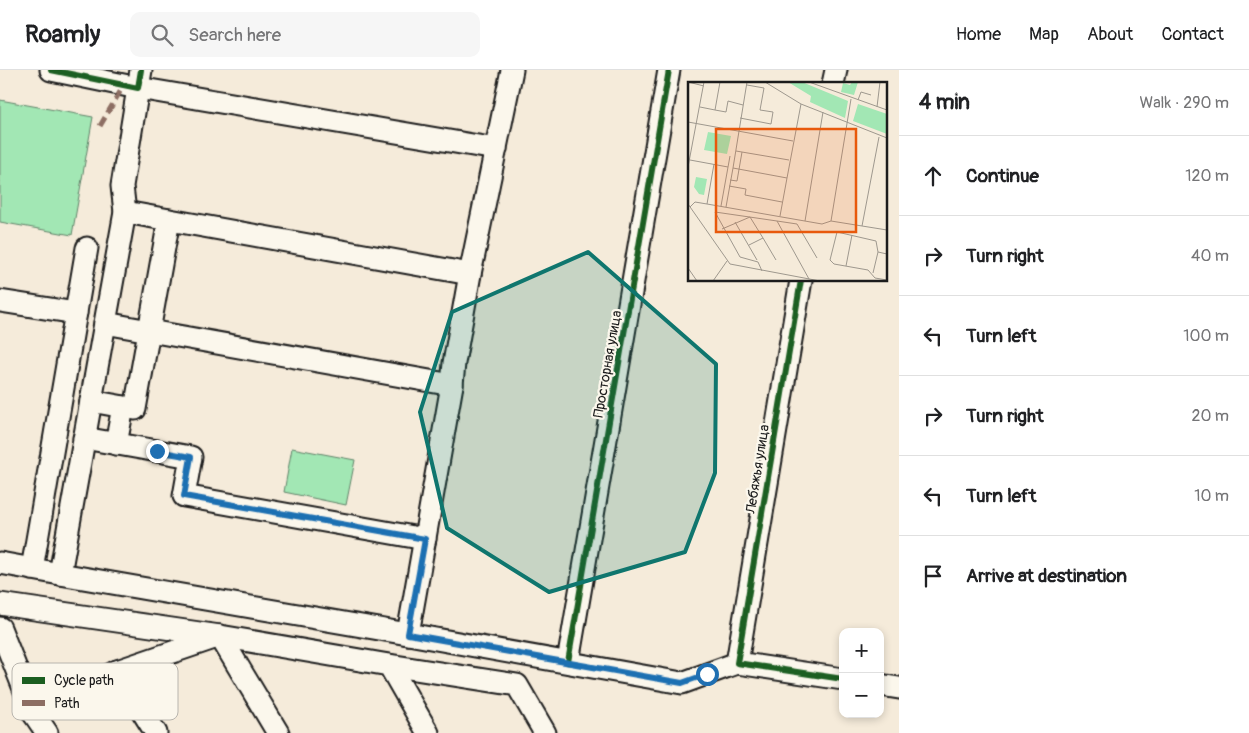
<!DOCTYPE html>
<html lang="en">
<head>
<meta charset="utf-8">
<style>
	:root { --surface:#fff; --page:#f6f6f6; --text:#202124; --muted:#757577; --line:#e0e0e0 }
	body { margin:0; font-family:Pangolin,sans-serif; background:var(--page); color:var(--text) }
	.controls { position:absolute; right:15px; bottom:15px; display:grid; overflow:hidden; border-radius:10px; box-shadow:0 2px 8px #0003 }
	.controls button { width:45px; height:45px; display:grid; place-items:center; padding:0; border:0; border-bottom:1px solid var(--line); background:var(--surface); color:var(--text); font:25px sans-serif }
	.stop { position:absolute; width:15px; height:15px; margin:-11px; border:4px solid #1f6fb2; border-radius:50%; background:#fff }
	.stop.end { background:#1f6fb2; border-color:#fff; box-shadow:0 1px 5px #0008 }
	.list { margin:0; padding:0; list-style:none }
	h2 { display:flex; justify-content:space-between; align-items:center; height:65px; margin:0; padding:0 20px; font-size:21px }
	h2 small { font-size:16px; font-weight:400; color:var(--muted) }
	.list li { display:grid; grid-template-columns:32px 1fr auto; gap:15px; align-items:center; box-sizing:border-box; height:80px; padding:0 20px; border-top:1px solid var(--line) }
	.list b { display:block; font-size:19px; white-space:nowrap }
	.list em { font-size:16px; font-style:normal; color:var(--muted) }
	.icon { flex:none; width:28px; height:28px; fill:none; stroke:currentColor; stroke-width:2; stroke-linecap:round; stroke-linejoin:round }
	.map { position:relative; flex:none; width:899px; height:663px; overflow:hidden }
	header { display:flex; align-items:center; gap:30px; box-sizing:border-box; height:70px; padding:0 25px; background:var(--surface); border-bottom:1px solid var(--line) }
	header strong { font-size:24px }
	nav { display:flex; gap:28px; margin-inline-start:auto; font-size:18px }
	.search { width:350px; height:45px; background:var(--page); display:flex; align-items:center; gap:12px; box-sizing:border-box; padding:0 18px; border-radius:10px; color:var(--muted); font-size:19px }
	main { display:flex }
	aside { flex:1; background:var(--surface) }
	.map>svg:first-child { display:block }
	.green { fill:#a2e7b4; stroke:#5f8268 }
	.lines { fill:none; stroke-linecap:round; stroke-linejoin:round }
	.minor-casing { stroke:#1c1c1c; stroke-width:25 }
	.minor { stroke:#fbf7ec; stroke-width:21 }
	.quiet { stroke:#8d6e63; stroke-width:5; stroke-dasharray:10 5; stroke-linecap:butt }
	.cycleway-casing { stroke:#fbf7ec; stroke-width:9 }
	.cycleway { stroke:#1b5e20; stroke-width:6 }
	.route { stroke:#1f6fb2; stroke-width:6 }
	.marked { fill:#0f766e; fill-opacity:0.2; stroke:#0f766e; stroke-width:4; stroke-linejoin:round }
	.labels { text-anchor:middle; stroke-width:4.5; stroke-linejoin:round; paint-order:stroke }
	.street-label { font-size:14px; fill:#1c1c1c; stroke:#fbf7ec }
	.inset-road { fill:none; stroke:#9e988e; stroke-width:1 }
	.view { fill:#e8590c; fill-opacity:0.15; stroke:#e8590c; stroke-width:2.5 }
	.inset-edge { fill:none; stroke:#1c1c1c; stroke-width:2.5 }
	.key { fill:#fbf7ec; stroke:#b8b5ae; stroke-width:1 }
	.key-label { font-size:14px; fill:#1c1c1c }
</style>
</head>
<body>
<header>
<strong>Roamly</strong>
<div class="search"><svg class="icon" aria-label="search" viewBox="0 0 24 24"><circle cx="10" cy="10" r="6"/><path d="M15 15l6 6"/></svg>Search here</div>
<nav><a>Home</a><a>Map</a><a>About</a><a>Contact</a></nav>
</header>
<main>
<div class="map">
<svg width="899" height="663" viewBox="0 0 899 663">
	<rect width="100%" height="100%" fill="#f5ebda"/>
	<filter id="ink" filterUnits="userSpaceOnUse"><feTurbulence type="fractalNoise" baseFrequency=".02" numOctaves="2"/><feDisplacementMap in="SourceGraphic" scale="10" xChannelSelector="R" yChannelSelector="G"/><feConvolveMatrix kernelMatrix="1 2 1 2 8 2 1 2 1" color-interpolation-filters="sRGB"/></filter>
	<g filter="url(#ink)">
		<g class="green">
			<polygon points="0,30 93,47 72,165 0,152"/>
			<polygon points="292,378 355,390 346,435 284,422"/>
		</g>
		<g class="lines">
			<defs>
				<g id="minor">
					<polyline points="51,0 138,18 496,79"/>
					<polyline points="833,14 836,0"/>
					<polyline points="125,142 470,204"/>
					<polyline points="0,231 76,243"/>
					<polyline points="105,253 125,142 122,116 141,0"/>
					<polyline points="452,315 454,293 470,204 512,0"/>
					<polyline points="91,331 135,339 169,150"/>
					<polyline points="84,368 191,387 184,426 425,469"/>
					<polyline points="116,374 123,337"/>
					<polyline points="0,493 60,504 408,564 682,613 737,593 843,609"/>
					<polyline points="32,499 87,178"/>
					<polyline points="60,504 105,253 452,315 408,564"/>
					<polyline points="0,534 220,566 389,595 428,663"/>
					<polyline points="0,558 34,644 47,663"/>
					<polyline points="568,592 669,0"/>
					<polyline points="737,593 801,210"/>
					<polyline points="389,595 517,615 545,663"/>
					<polyline points="117,601 156,663"/>
					<polyline points="880,615 899,618"/>
					<polyline points="34,644 117,601 220,566 278,663"/>
				</g>
			</defs>
			<use href="#minor" class="minor-casing"/>
			<use href="#minor" class="minor"/>
			<polyline class="quiet" points="100,56 124,15"/>
			<defs>
				<g id="cycleway">
					<polyline points="51,0 138,18 141,0"/>
					<polyline points="801,210 737,593 843,609"/>
					<polyline points="568,592 669,0"/>
				</g>
			</defs>
			<use href="#cycleway" class="cycleway-casing"/>
			<use href="#cycleway" class="cycleway"/>
		</g>
	</g>
	<g class="lines" filter="url(#ink)">
		<polyline class="route" points="157,381 191,387 184,426 425,469 408,564 682,613 707,604"/>
	</g>
	<path class="marked" d="M588,182L716,294L715,403L685,482L549,522L447,458L420,342L452,242Z"/>
	<g class="labels">
		<g class="street-label">
			<text transform="translate(607 294) rotate(-80)" y="5">Просторная улица</text>
			<text transform="translate(757 399) rotate(-81)" y="5">Лебяжья улица</text>
		</g>
	</g>
	<g transform="translate(688 12)">
		<rect width="199" height="199" fill="#f5ebda"/>
		<path d="M100,0H114L160,19L157,36L122,20L123,14ZM164,0H170L166,13L153,10L155,1L162,3ZM170,22L199,32V52L165,39ZM20,50L43,54L39,72L16,68ZM8,95L19,97L16,113L11,112L6,105Z" fill="#a2e7b4"/>
		<path class="inset-road" d="M0,0L16,4M77,0L113,22L99,96M121,0L199,28M170,18L173,10L183,13M113,22L199,56M12,25L27,28L32,0M189,25L192,0M27,28L38,30L40,19L55,23M52,36L83,42L85,30L72,28L76,6L59,3M0,40L105,59M48,69L101,78M2,78L40,85M26,82L19,122L134,142L143,139L199,148M0,85L16,0M45,86L59,0M42,98L49,99L54,70M41,104L58,107L57,113L94,120M0,122L42,182L132,199M33,124L42,74M2,125L7,120L19,122M38,125L45,86L99,96L92,134M89,139L109,142L129,176M117,139L135,30M143,139L163,17M47,140L69,178M174,144L191,55M34,147L62,135L75,156M61,163L75,156L88,178M199,172L190,170L188,159L149,150L142,178L146,182L180,188L187,196L199,198M158,184L164,153M0,186L9,199M74,189L70,180L52,175L27,130L89,139L121,197M185,191L190,170M25,199L39,179"/>
		<path class="view" d="M28,47H168V150H28Z"/>
		<rect width="199" height="199" class="inset-edge"/>
	</g>
	<rect x="12" y="593" width="166" height="57" rx="8" class="key"/>
	<rect x="22" y="607" width="23" height="7" fill="#1b5e20"/>
	<rect x="22" y="630" width="23" height="6" fill="#8d6e63"/>
	<g class="key-label">
		<text x="54" y="615">Cycle path</text>
		<text x="54" y="638">Path</text>
	</g>
</svg>
<div class="controls">
<button>+</button>
<button>−</button>
</div>
<div class="stop" style="left:707px;top:604px"></div>
<div class="stop end" style="left:157px;top:381px"></div>
</div>
<aside>
<h2>4 min<small>Walk · 290 m</small></h2>
<ul class="list">
<li><svg class="icon" aria-label="ahead" viewBox="0 0 24 24"><path d="M12 20V5M6 11l6-6 6 6"/></svg><div><b>Continue</b></div><em>120 m</em></li>
<li><svg class="icon" aria-label="right" viewBox="0 0 24 24"><path d="M7 20v-9h11M14 6l5 5-5 5"/></svg><div><b>Turn right</b></div><em>40 m</em></li>
<li><svg class="icon" aria-label="left" viewBox="0 0 24 24"><path d="M17 20v-9H6M10 6l-5 5 5 5"/></svg><div><b>Turn left</b></div><em>100 m</em></li>
<li><svg class="icon" aria-label="right" viewBox="0 0 24 24"><path d="M7 20v-9h11M14 6l5 5-5 5"/></svg><div><b>Turn right</b></div><em>20 m</em></li>
<li><svg class="icon" aria-label="left" viewBox="0 0 24 24"><path d="M17 20v-9H6M10 6l-5 5 5 5"/></svg><div><b>Turn left</b></div><em>10 m</em></li>
<li><svg class="icon" aria-label="arrive" viewBox="0 0 24 24"><path d="M6 21V4h12l-3 4 3 4H6"/></svg><div><b>Arrive at destination</b></div></li>
</ul>
</aside>
</main>
</body>
</html>
